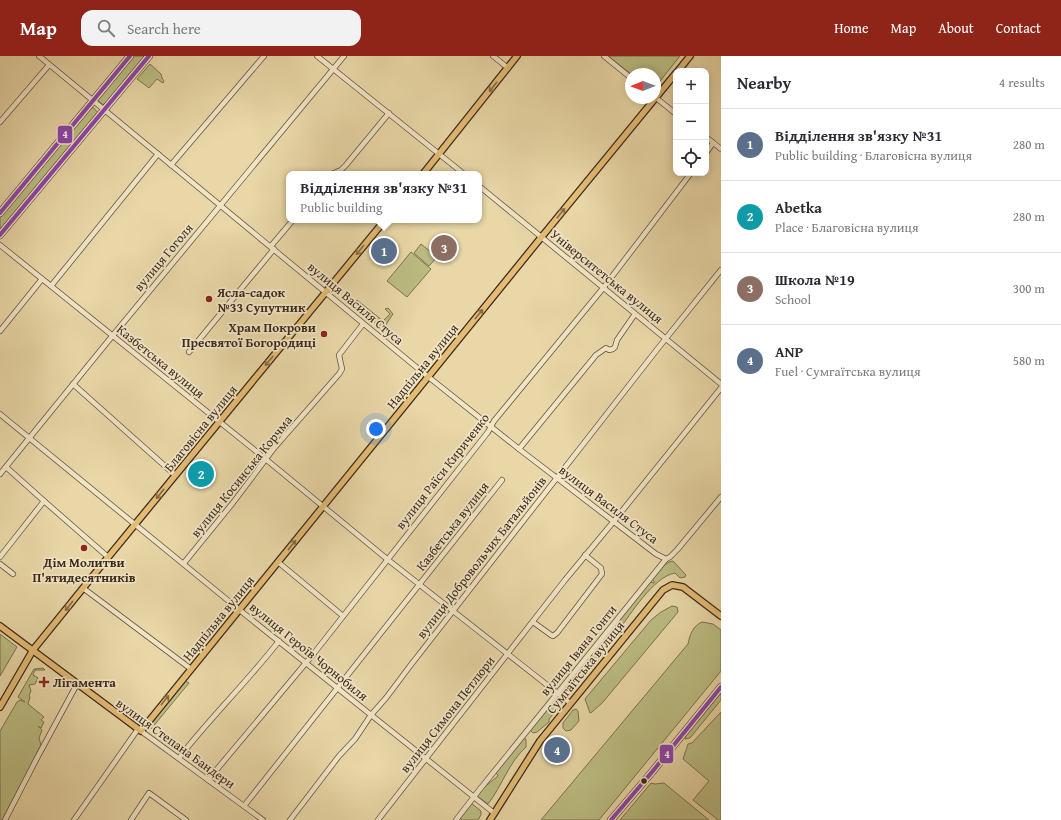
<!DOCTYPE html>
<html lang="en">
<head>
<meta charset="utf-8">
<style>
	:root { --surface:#fff; --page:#f2f2f3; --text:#2b2b33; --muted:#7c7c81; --line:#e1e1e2; --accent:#8f2418 }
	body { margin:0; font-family:"Gentium Book Plus",serif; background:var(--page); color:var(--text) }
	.controls { position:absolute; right:12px; top:12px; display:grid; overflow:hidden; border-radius:8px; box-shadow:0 2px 10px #0003 }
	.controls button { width:36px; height:36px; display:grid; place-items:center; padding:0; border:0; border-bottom:1px solid var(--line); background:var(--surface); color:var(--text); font:20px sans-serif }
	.compass { position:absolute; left:625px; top:12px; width:36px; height:36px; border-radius:50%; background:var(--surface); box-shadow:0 2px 10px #0003; rotate:269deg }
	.you { position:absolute; left:376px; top:373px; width:14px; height:14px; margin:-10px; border:3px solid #fff; border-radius:50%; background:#1a73e8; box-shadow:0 0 0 6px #1a73e833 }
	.badge { display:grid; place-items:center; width:26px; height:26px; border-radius:50%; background:var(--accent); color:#fff; font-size:13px; font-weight:700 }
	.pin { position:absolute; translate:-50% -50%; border:2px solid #fff; box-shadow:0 1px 4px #0006 }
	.popup { position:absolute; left:286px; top:115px; width:196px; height:52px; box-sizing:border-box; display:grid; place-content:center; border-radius:8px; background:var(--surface); filter:drop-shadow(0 1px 3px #0005); font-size:13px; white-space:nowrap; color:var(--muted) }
	.popup b { font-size:15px; color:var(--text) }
	.popup::after { content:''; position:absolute; left:50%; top:100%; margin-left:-8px; border:8px solid transparent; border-top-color:var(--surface) }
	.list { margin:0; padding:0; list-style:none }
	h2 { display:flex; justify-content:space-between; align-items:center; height:52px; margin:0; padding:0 16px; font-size:17px }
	h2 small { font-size:13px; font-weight:400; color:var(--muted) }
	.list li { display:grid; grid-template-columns:26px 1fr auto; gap:12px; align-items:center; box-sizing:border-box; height:72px; padding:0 16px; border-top:1px solid var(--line) }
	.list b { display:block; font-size:15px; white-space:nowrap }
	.list p { margin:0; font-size:13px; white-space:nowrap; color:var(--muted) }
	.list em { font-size:13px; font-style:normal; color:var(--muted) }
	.icon { flex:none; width:22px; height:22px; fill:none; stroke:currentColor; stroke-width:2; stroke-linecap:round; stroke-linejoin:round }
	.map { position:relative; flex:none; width:721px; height:764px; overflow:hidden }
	header { display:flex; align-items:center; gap:24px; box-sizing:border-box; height:56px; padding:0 20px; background:var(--accent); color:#fff }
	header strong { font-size:19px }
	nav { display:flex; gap:22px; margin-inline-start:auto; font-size:14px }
	.search { width:280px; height:36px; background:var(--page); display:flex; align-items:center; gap:10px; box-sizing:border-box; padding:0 14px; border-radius:12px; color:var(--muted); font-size:15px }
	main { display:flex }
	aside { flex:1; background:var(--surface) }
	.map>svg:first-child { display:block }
	.green { fill:#bcbd83; stroke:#7c7350 }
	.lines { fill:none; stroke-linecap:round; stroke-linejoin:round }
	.minor-casing { stroke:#66543f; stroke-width:6 }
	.major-casing { stroke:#3b291c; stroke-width:8 }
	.minor { stroke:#f1e5c6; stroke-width:4.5 }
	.major { stroke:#e4bc74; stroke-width:5.5 }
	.bus-1-casing { stroke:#f1e5c6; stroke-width:7 }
	.bus-1 { stroke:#8e44ad; stroke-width:4 }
	.oneway { stroke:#876b44 }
	.poi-dot { fill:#8f2418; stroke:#f1e5c6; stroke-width:1.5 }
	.bus-dot { fill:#3b291c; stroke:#f1e5c6; stroke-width:1.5 }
	.labels { text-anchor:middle; stroke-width:3.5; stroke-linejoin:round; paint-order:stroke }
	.street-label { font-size:13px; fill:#3b291c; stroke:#f1e5c6 }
	.poi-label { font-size:13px; font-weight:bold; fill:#3b291c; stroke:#f1e5c6; text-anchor:start }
	.line-badge { stroke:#f1e5c6; stroke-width:1.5 }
	.badge-label { font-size:11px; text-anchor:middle; font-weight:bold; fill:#fff }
</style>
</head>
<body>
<header>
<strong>Map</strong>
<div class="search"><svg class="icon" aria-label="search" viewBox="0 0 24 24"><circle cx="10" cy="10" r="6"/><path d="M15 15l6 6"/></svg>Search here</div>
<nav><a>Home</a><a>Map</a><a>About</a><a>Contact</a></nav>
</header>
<main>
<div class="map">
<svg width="721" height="764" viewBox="0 0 721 764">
	<rect width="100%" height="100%" fill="#e9d7a7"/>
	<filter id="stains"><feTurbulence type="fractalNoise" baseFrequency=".005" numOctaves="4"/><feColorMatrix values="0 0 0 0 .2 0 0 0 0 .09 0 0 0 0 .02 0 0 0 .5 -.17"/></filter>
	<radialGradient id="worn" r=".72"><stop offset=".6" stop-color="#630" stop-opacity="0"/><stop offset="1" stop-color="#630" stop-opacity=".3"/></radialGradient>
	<g class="green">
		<polygon points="133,0 146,0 104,49 98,45 98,43"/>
		<polygon points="608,0 680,0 656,30 655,18 631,18"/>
		<polygon points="150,8 161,18 162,22 164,25 163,27 157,23 149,32 137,23"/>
		<polygon points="91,51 93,51 98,57 0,176 0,161"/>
		<polygon points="421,188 437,201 429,210 414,197"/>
		<polygon points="411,196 431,213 407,241 387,225"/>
		<polygon points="357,244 383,265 390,258 385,253 388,252 393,258 383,273 353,249"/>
		<path d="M673,505L686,519L685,521L680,522L675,517C653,521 631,558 618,575C615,579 612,580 609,584L610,587L609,589L607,585L604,588C603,605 585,616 575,629C572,632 571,636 568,639L561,638L560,636L571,622L575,623L576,622L574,618L650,526L654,527V525L652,523C659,517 664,506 673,505Z"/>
		<polygon points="672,550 677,551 678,556 603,646 592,656 590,657 585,643 651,564 661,556"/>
		<path d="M702,566L713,568L721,574V615L599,764H541L688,588C690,578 693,570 702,566Z"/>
		<polygon points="0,578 17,591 0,620"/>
		<polygon points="43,612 45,614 35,614 33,619 38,622 35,628 29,629 31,635 29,639 30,641 28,648 44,661 41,664 44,666 41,672 38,670 42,674 39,682 41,689 3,764 0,764 0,675 17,646 20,644 25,646 18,641 34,613"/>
		<polygon points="185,625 189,627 151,673 148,671"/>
		<polygon points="721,637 721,644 690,682 685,683 686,679"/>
		<polygon points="552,646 556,646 559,649 559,651 549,663 549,666 537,676 533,677 530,674"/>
		<polygon points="576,653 578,655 579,665 571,674 566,675 563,672 563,667 573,654"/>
		<polygon points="721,656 721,764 718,764 693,744 709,725 683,703 688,688 692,687"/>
		<path d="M522,682L526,683V691C509,706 502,730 488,748L477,740L483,732L497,721L498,719L496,717Z"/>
		<polygon points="651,727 655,728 664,727 709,764 620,764"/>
		<polygon points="471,747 481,755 481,759 478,764 462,764 460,762"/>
	</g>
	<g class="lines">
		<defs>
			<g id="minor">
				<polyline points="39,0 421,315 519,393 656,498 666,503"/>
				<polyline points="317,0 464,118"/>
				<polyline points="493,0 508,12"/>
				<polyline points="604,0 631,22"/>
				<polyline points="655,41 676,58"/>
				<polyline points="0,66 49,9"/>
				<polyline points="706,81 721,93"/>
				<polyline points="706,97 713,87"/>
				<polyline points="171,109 264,0"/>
				<polyline points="332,118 341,114 346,109 389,57"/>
				<polyline points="479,130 721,328"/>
				<polyline points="0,189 257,396 387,503 570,647"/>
				<polyline points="271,190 293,164"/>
				<polyline points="51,230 158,98"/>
				<polyline points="0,275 42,223"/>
				<polyline points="189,296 274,193"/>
				<polyline points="73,328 175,419"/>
				<polyline points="0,358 247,560 494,757"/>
				<polyline points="519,393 596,299 606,292 609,294 613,293 615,291 617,284 635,258"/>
				<polyline points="6,411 44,445"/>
				<polyline points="0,418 109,284 344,0"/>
				<polyline points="0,501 44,445 108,501"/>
				<polyline points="278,506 343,560"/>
				<polyline points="184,507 232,448 275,391 339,318 342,313 339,299 363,268"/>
				<polyline points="0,508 13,518"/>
				<polyline points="83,532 191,613"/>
				<polyline points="533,566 551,579 553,580 557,577 602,518 601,512 585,499"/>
				<polyline points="141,675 263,764"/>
				<path d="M179,702C210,662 247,626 279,585"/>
				<polyline points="208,724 315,596 488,376 494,365 604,231 691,117"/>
				<polyline points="244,750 502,424"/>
				<polyline points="5,764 37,702 77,628"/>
				<polyline points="74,764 138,673"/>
				<polyline points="131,764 149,737 186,764"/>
				<polyline points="290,764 339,700 355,683 371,659 386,642 410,610 659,291 721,214"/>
				<polyline points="378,764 565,524 614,465 721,332"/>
				<polyline points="456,764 480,733 666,503 670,501 677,494 721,441"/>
			</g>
			<g id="major">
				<polyline points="678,15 690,0"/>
				<polyline points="423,118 517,0"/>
				<polyline points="0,157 130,0"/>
				<polyline points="0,179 149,0"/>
				<polyline points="0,570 141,675 535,189 676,17"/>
				<polyline points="0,651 33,594 105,505 385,164"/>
				<polyline points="490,764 540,685 663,534 672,529 683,531 721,560"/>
				<polyline points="611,764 652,716 721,631"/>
			</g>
		</defs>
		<use href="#minor" class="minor-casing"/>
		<use href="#major" class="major-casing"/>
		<use href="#minor" class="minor"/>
		<use href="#major" class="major"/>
		<defs>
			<g id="bus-1">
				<polyline points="0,157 130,0"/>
				<polyline points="0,179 149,0"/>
				<polyline points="611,764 652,716 721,631"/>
			</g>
		</defs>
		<use href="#bus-1" class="bus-1-casing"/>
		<use href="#bus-1" class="bus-1"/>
	</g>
	<defs><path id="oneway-shaft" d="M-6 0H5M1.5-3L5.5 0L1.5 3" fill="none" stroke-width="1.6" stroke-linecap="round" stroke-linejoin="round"/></defs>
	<g class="oneway">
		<use href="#oneway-shaft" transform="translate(493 31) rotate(128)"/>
		<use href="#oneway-shaft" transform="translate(561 157) rotate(-51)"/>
		<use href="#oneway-shaft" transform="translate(360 194) rotate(129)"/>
		<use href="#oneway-shaft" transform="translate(479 258) rotate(-51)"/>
		<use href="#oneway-shaft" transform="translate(269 305) rotate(130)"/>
		<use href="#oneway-shaft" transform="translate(160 438) rotate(129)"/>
		<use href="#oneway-shaft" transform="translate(292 489) rotate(-52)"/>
		<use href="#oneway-shaft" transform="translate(69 550) rotate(128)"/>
		<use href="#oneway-shaft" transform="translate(165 644) rotate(-51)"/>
	</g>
	<g class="poi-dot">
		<circle cx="209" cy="243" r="4"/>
		<circle cx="324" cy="278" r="4"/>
		<circle cx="84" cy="492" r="4"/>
		<path d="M42 620h4v4h4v4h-4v4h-4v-4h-4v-4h4z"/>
	</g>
	<circle class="bus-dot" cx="644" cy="725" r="3.5"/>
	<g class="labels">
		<g class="street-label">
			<text transform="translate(163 201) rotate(-50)" y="5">вулиця Гоголя</text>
			<text transform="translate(607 220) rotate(39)" y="5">Університетська вулиця</text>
			<text transform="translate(356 247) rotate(40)" y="5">вулиця Василя Стуса</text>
			<text transform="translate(161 305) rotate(39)" y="5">Казбетська вулиця</text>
			<text transform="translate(422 310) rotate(-51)" y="5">Надпільна вулиця</text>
			<text transform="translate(200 372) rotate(-51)" y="5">Благовісна вулиця</text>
			<text transform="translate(442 415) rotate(-52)" y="5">вулиця Раїси Кириченко</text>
			<text transform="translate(241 420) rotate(-51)" y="5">вулиця Косинська Корчма</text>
			<text transform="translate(609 448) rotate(37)" y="5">вулиця Василя Стуса</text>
			<text transform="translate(452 470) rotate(-52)" y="5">Казбетська вулиця</text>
			<text transform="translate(481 501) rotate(-52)" y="5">вулиця Добровольчих Батальйонів</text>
			<text transform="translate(218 562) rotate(-51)" y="5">Надпільна вулиця</text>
			<text transform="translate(578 594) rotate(-51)" y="5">вулиця Івана Гонти</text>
			<text transform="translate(309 595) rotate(39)" y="5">вулиця Героїв Чорнобиля</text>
			<text transform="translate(585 611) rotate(-51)" y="5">Сумгаїтська вулиця</text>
			<text transform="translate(447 658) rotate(-52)" y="5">вулиця Симона Петлюри</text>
			<text transform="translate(176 687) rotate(36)" y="5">вулиця Степана Бандери</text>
		</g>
		<g class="poi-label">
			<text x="217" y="241">Ясла-садок<tspan x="217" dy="15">№33 Супутник</tspan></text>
			<text x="316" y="276" text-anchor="end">Храм Покрови<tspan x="316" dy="15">Пресвятої Богородиці</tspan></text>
			<text x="84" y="511" text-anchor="middle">Дім Молитви<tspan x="84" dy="15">П'ятидесятників</tspan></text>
			<text x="53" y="631">Лігамента</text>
		</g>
	</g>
	<g class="line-badge">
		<rect x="57" y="69" width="16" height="19" rx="4" fill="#8e44ad"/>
		<rect x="659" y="688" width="15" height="20" rx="4" fill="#8e44ad"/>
	</g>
	<g class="badge-label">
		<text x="65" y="82">4</text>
		<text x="667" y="702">4</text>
	</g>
	<rect width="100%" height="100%" filter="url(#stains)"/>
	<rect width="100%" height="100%" fill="url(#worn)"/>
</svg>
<div class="controls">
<button>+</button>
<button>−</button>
<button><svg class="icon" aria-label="locate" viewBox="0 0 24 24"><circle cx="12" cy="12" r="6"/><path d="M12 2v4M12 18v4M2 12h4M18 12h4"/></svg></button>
</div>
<svg class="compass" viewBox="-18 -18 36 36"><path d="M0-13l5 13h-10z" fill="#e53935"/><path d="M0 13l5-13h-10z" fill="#7c7c81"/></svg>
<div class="you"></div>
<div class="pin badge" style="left:384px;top:195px;background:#5c6f8a">1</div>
<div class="popup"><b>Відділення зв'язку №31</b>Public building</div>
<div class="pin badge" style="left:201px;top:418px;background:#0f9aa8">2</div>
<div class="pin badge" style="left:444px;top:192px;background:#8d6e63">3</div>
<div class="pin badge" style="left:557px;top:694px;background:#5c6f8a">4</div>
</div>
<aside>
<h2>Nearby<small>4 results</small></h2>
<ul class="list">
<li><span class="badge" style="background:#5c6f8a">1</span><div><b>Відділення зв'язку №31</b><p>Public building · Благовісна вулиця</p></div><em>280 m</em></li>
<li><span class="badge" style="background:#0f9aa8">2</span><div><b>Abetka</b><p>Place · Благовісна вулиця</p></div><em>280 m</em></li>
<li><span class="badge" style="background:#8d6e63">3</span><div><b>Школа №19</b><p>School</p></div><em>300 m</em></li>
<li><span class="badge" style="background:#5c6f8a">4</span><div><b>ANP</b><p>Fuel · Сумгаїтська вулиця</p></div><em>580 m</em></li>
</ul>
</aside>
</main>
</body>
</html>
